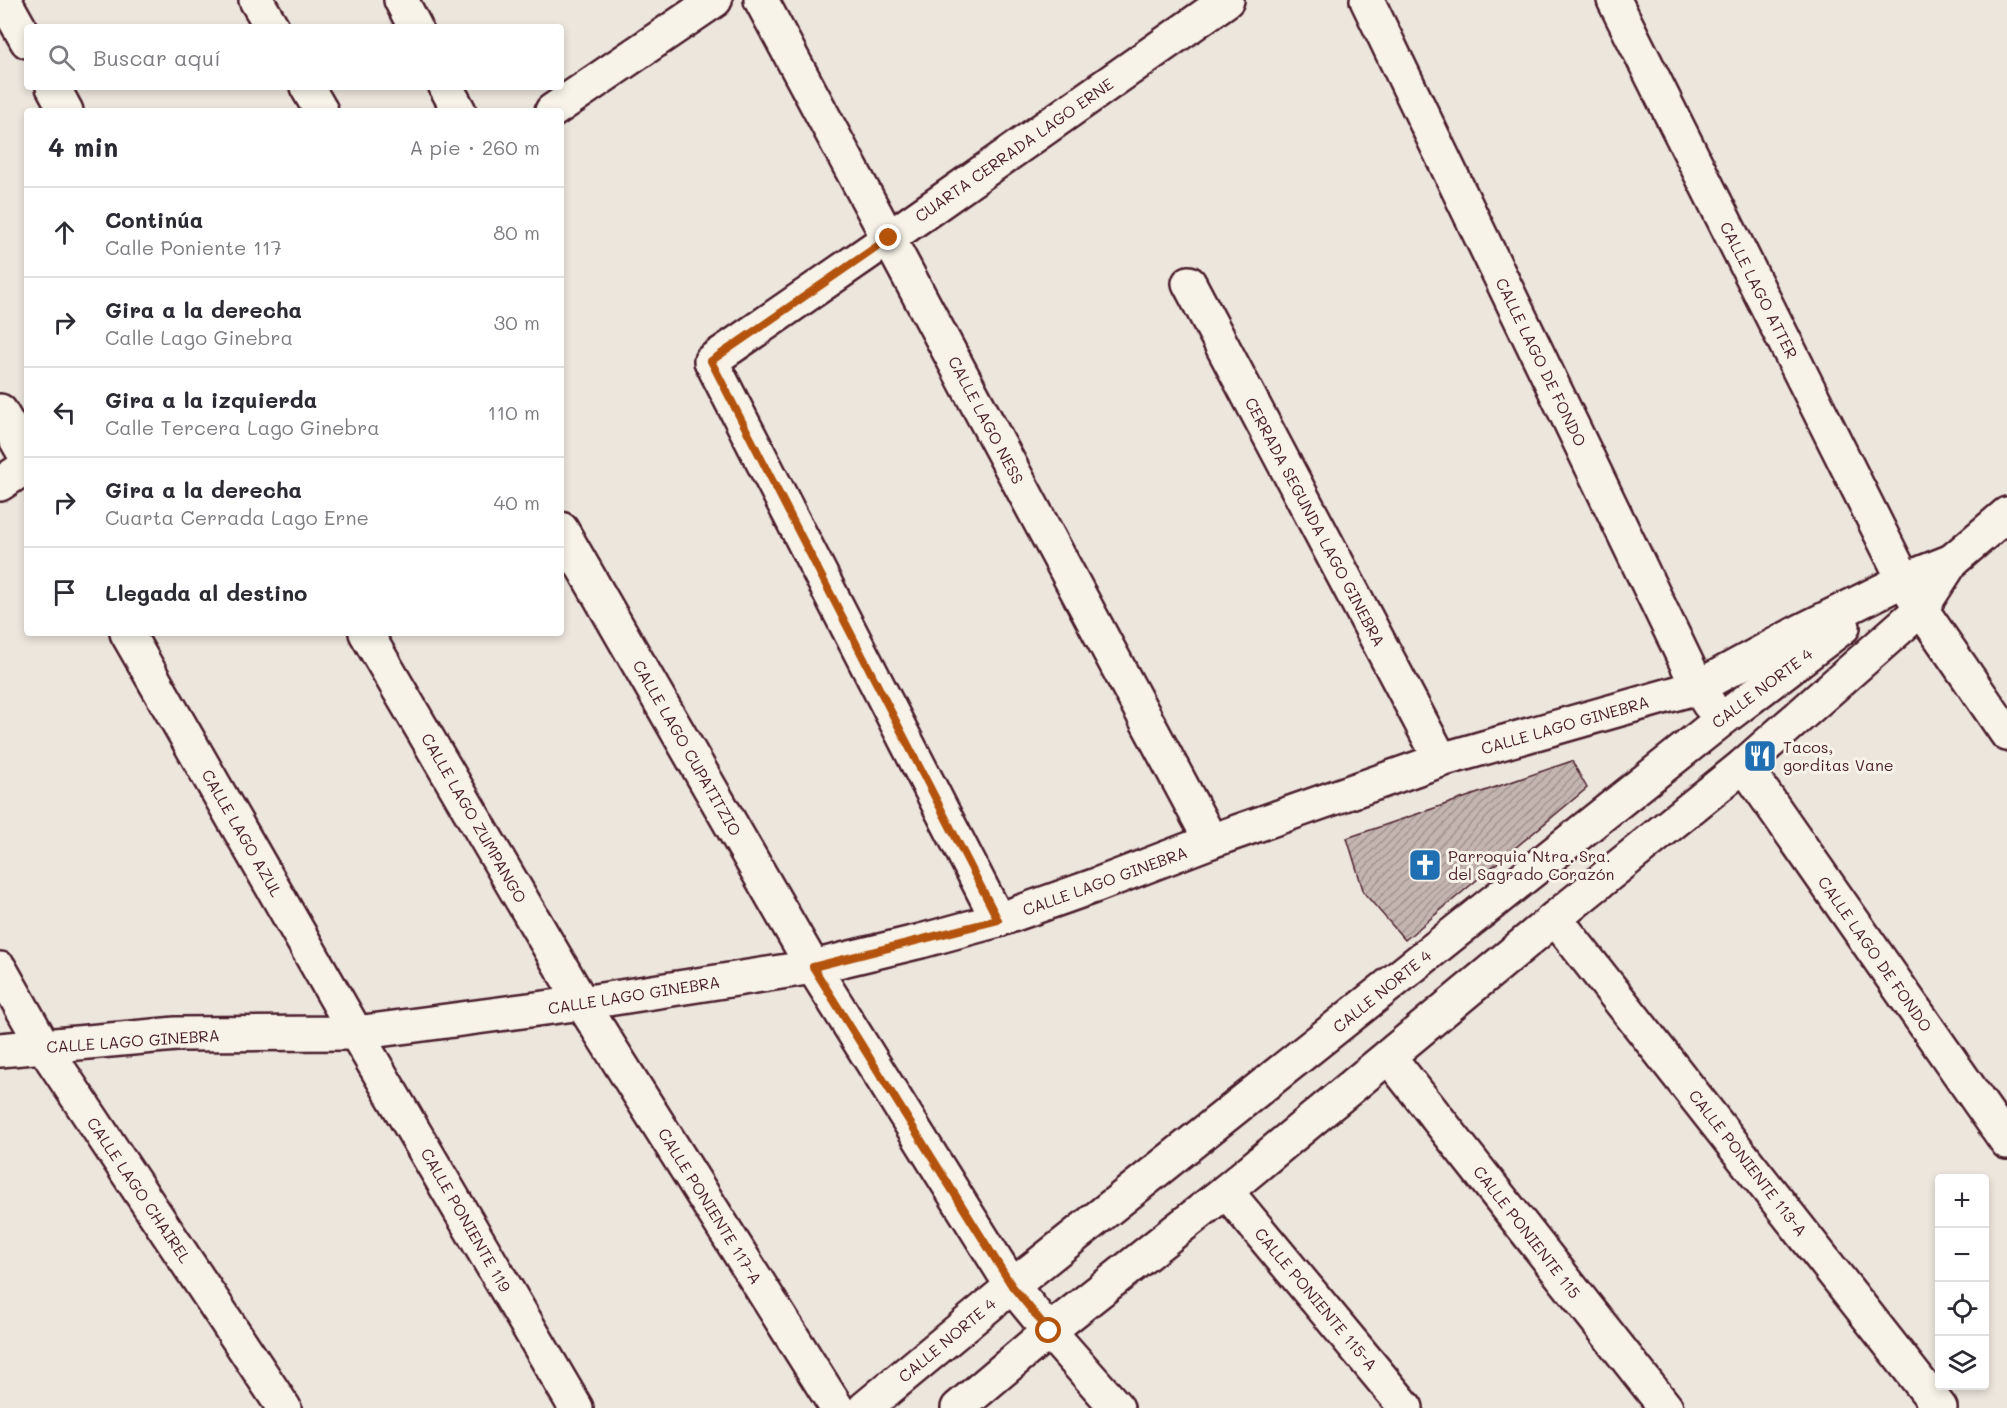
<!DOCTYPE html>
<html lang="es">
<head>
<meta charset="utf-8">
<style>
	:root { --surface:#fff; --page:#f2f2f3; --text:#2b2b33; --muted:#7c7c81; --line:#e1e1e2 }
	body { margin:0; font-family:Mali,sans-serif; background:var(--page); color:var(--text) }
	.controls { position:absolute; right:18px; bottom:18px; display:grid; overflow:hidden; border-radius:6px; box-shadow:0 3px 9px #0003 }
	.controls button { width:54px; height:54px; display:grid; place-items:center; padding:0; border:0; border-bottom:2px solid var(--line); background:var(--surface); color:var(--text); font:30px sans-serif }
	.stop { position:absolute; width:18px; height:18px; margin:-14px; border:4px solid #b45309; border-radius:50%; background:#fff }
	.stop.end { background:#b45309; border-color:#fff; box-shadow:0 2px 6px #0008 }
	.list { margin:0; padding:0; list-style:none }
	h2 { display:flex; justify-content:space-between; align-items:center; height:78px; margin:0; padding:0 24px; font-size:26px }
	h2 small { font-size:20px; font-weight:400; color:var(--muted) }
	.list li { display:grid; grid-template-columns:39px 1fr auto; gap:18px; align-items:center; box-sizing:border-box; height:90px; padding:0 24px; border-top:2px solid var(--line) }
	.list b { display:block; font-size:22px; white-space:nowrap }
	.list p { margin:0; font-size:20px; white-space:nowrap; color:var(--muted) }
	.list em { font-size:20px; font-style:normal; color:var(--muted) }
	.icon { flex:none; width:33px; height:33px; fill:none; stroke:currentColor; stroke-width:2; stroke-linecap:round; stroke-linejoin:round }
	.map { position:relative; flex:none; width:2007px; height:1408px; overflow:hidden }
	.search { position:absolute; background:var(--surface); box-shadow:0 3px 9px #0003; left:24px; top:24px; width:540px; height:66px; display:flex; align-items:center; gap:15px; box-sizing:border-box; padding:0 21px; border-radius:6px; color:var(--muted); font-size:22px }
	.panel { position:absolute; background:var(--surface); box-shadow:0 3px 9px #0003; left:24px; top:108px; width:540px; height:528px; border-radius:6px }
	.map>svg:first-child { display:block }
	.building { fill:url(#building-hatch); stroke:#4a1f2b; stroke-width:1.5 }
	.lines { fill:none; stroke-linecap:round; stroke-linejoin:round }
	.minor-casing { stroke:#4a1f2b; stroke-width:38 }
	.minor { stroke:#f7f3e8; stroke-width:33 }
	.route { stroke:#b45309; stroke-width:8 }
	.labels { text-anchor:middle; stroke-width:6; stroke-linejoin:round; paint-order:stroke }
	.street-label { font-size:16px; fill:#4a1f2b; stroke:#f7f3e8 }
	.poi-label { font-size:16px; fill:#4a1f2b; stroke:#f7f3e8; text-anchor:start }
</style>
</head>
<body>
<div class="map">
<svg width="2007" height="1408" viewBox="0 0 2007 1408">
	<defs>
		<pattern id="building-hatch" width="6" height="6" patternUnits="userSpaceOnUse" patternTransform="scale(1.5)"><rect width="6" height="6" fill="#c4b5b0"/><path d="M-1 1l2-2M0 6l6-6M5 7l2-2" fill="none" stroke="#a1938f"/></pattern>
	</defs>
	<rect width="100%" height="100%" fill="#ece6dd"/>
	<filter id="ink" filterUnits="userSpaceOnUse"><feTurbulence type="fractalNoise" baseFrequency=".0167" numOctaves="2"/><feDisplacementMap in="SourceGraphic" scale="12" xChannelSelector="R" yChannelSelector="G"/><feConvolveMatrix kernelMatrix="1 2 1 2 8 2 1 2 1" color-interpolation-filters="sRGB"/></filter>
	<g filter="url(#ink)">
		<polygon class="building" points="1572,761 1587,788 1405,940 1364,893 1347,838"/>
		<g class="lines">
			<defs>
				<g id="minor">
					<polyline points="4,0 27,41"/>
					<polyline points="256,0 272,27"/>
					<polyline points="401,0 415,27"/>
					<polyline points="761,0 1211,841"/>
					<polyline points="1367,0 1698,687 1709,704"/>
					<polyline points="1614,0 1904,580 1921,609 2007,734"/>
					<polyline points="53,87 66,111"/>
					<polyline points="307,87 321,111"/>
					<polyline points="446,87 459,111"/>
					<polyline points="552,111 715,0"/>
					<polyline points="1189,283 1441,760"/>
					<polyline points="0,411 27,458"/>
					<polyline points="0,484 27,466"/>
					<polyline points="561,529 813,967 1012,1286 1049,1331 1117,1408"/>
					<polyline points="127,633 356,1033 576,1408"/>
					<polyline points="366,633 582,1003 837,1408"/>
					<polyline points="1744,765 2007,1142"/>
					<polyline points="1555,918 1940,1408"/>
					<polyline points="998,920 711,361 889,238 1227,0"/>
					<polyline points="0,969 44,1047 284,1408"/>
					<polyline points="0,1050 176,1034 356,1033 582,1003 813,967 921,941 998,920 1094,886 1211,841 1441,760 1698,687 1801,631 1904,580 1952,561"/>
					<polyline points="1389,1057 1666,1408"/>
					<polyline points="1226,1191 1406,1408"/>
					<polyline points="865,1408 1012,1286 1720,721 1843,627"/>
					<polyline points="958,1408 1049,1331 1226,1191 1555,918 1744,765 1921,609 1952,561 2007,514"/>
				</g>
			</defs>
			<use href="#minor" class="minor-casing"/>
			<use href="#minor" class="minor"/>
		</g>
	</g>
	<g class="lines" filter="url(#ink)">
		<polyline class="route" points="889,238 711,361 998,920 813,967 1012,1286 1049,1331"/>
	</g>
	<defs>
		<symbol id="restaurant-square" viewBox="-11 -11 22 22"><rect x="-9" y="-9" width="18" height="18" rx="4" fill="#1f6fb2" stroke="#f7f3e8"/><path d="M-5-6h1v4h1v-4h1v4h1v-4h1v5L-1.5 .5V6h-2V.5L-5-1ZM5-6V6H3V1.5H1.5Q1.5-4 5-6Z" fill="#fff"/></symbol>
		<symbol id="church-square" viewBox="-11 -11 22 22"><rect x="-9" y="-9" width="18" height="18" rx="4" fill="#1f6fb2" stroke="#f7f3e8"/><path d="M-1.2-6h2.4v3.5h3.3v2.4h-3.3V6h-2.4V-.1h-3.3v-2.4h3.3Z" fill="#fff"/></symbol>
	</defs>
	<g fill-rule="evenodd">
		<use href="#restaurant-square" x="1741" y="737" width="38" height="38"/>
		<use href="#church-square" x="1406" y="846" width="38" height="38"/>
	</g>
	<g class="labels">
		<g class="street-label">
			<text transform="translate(1014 150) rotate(-35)" y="6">CUARTA CERRADA LAGO ERNE</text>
			<text transform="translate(1759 290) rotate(63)" y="6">CALLE LAGO ATTER</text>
			<text transform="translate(1541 362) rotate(64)" y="6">CALLE LAGO DE FONDO</text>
			<text transform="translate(986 420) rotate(62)" y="6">CALLE LAGO NESS</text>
			<text transform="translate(1315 522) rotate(62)" y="6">CERRADA SEGUNDA LAGO GINEBRA</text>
			<text transform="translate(1762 688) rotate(-37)" y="6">CALLE NORTE 4</text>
			<text transform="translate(1565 725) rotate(-16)" y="6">CALLE LAGO GINEBRA</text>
			<text transform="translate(687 748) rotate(60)" y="6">CALLE LAGO CUPATITZIO</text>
			<text transform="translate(474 818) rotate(60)" y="6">CALLE LAGO ZUMPANGO</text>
			<text transform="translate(242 833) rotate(60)" y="6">CALLE LAGO AZUL</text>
			<text transform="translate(1105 881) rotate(-20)" y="6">CALLE LAGO GINEBRA</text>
			<text transform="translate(1875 954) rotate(55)" y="6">CALLE LAGO DE FONDO</text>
			<text transform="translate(1382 991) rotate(-39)" y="6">CALLE NORTE 4</text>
			<text transform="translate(634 995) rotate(-9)" y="6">CALLE LAGO GINEBRA</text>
			<text transform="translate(133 1041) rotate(-4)" y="6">CALLE LAGO GINEBRA</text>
			<text transform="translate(1748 1163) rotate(52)" y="6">CALLE PONIENTE 113-A</text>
			<text transform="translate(139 1190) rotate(56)" y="6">CALLE LAGO CHAIREL</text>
			<text transform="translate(710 1206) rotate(58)" y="6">CALLE PONIENTE 117-A</text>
			<text transform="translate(466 1220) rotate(60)" y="6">CALLE PONIENTE 119</text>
			<text transform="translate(1527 1232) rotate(52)" y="6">CALLE PONIENTE 115</text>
			<text transform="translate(1316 1299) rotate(50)" y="6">CALLE PONIENTE 115-A</text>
			<text transform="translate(947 1340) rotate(-40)" y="6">CALLE NORTE 4</text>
		</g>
		<g class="poi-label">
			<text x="1783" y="753">Tacos,<tspan x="1783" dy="18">gorditas Vane</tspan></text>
			<text x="1448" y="862">Parroquia Ntra. Sra.<tspan x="1448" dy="18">del Sagrado Corazón</tspan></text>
		</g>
	</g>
</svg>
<div class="controls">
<button>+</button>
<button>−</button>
<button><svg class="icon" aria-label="locate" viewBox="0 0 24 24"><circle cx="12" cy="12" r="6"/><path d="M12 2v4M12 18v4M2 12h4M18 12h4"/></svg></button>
<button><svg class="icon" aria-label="layers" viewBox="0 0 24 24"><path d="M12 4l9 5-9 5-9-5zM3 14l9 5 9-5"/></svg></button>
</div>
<div class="stop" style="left:1049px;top:1331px"></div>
<div class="stop end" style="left:889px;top:238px"></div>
<div class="search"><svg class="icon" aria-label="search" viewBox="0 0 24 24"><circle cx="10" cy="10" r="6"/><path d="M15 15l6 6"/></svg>Buscar aquí</div>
<section class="panel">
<h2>4 min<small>A pie · 260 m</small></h2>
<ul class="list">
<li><svg class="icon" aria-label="ahead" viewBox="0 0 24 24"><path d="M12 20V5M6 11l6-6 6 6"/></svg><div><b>Continúa</b><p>Calle Poniente 117</p></div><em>80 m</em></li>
<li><svg class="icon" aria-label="right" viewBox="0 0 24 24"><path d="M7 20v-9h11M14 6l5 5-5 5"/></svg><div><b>Gira a la derecha</b><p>Calle Lago Ginebra</p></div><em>30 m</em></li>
<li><svg class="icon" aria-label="left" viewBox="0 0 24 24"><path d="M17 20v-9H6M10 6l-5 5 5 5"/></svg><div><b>Gira a la izquierda</b><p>Calle Tercera Lago Ginebra</p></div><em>110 m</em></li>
<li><svg class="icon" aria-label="right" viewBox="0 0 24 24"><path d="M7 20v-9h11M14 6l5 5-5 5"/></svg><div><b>Gira a la derecha</b><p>Cuarta Cerrada Lago Erne</p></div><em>40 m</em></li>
<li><svg class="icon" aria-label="arrive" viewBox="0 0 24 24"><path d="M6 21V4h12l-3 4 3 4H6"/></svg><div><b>Llegada al destino</b></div></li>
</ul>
</section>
</div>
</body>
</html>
